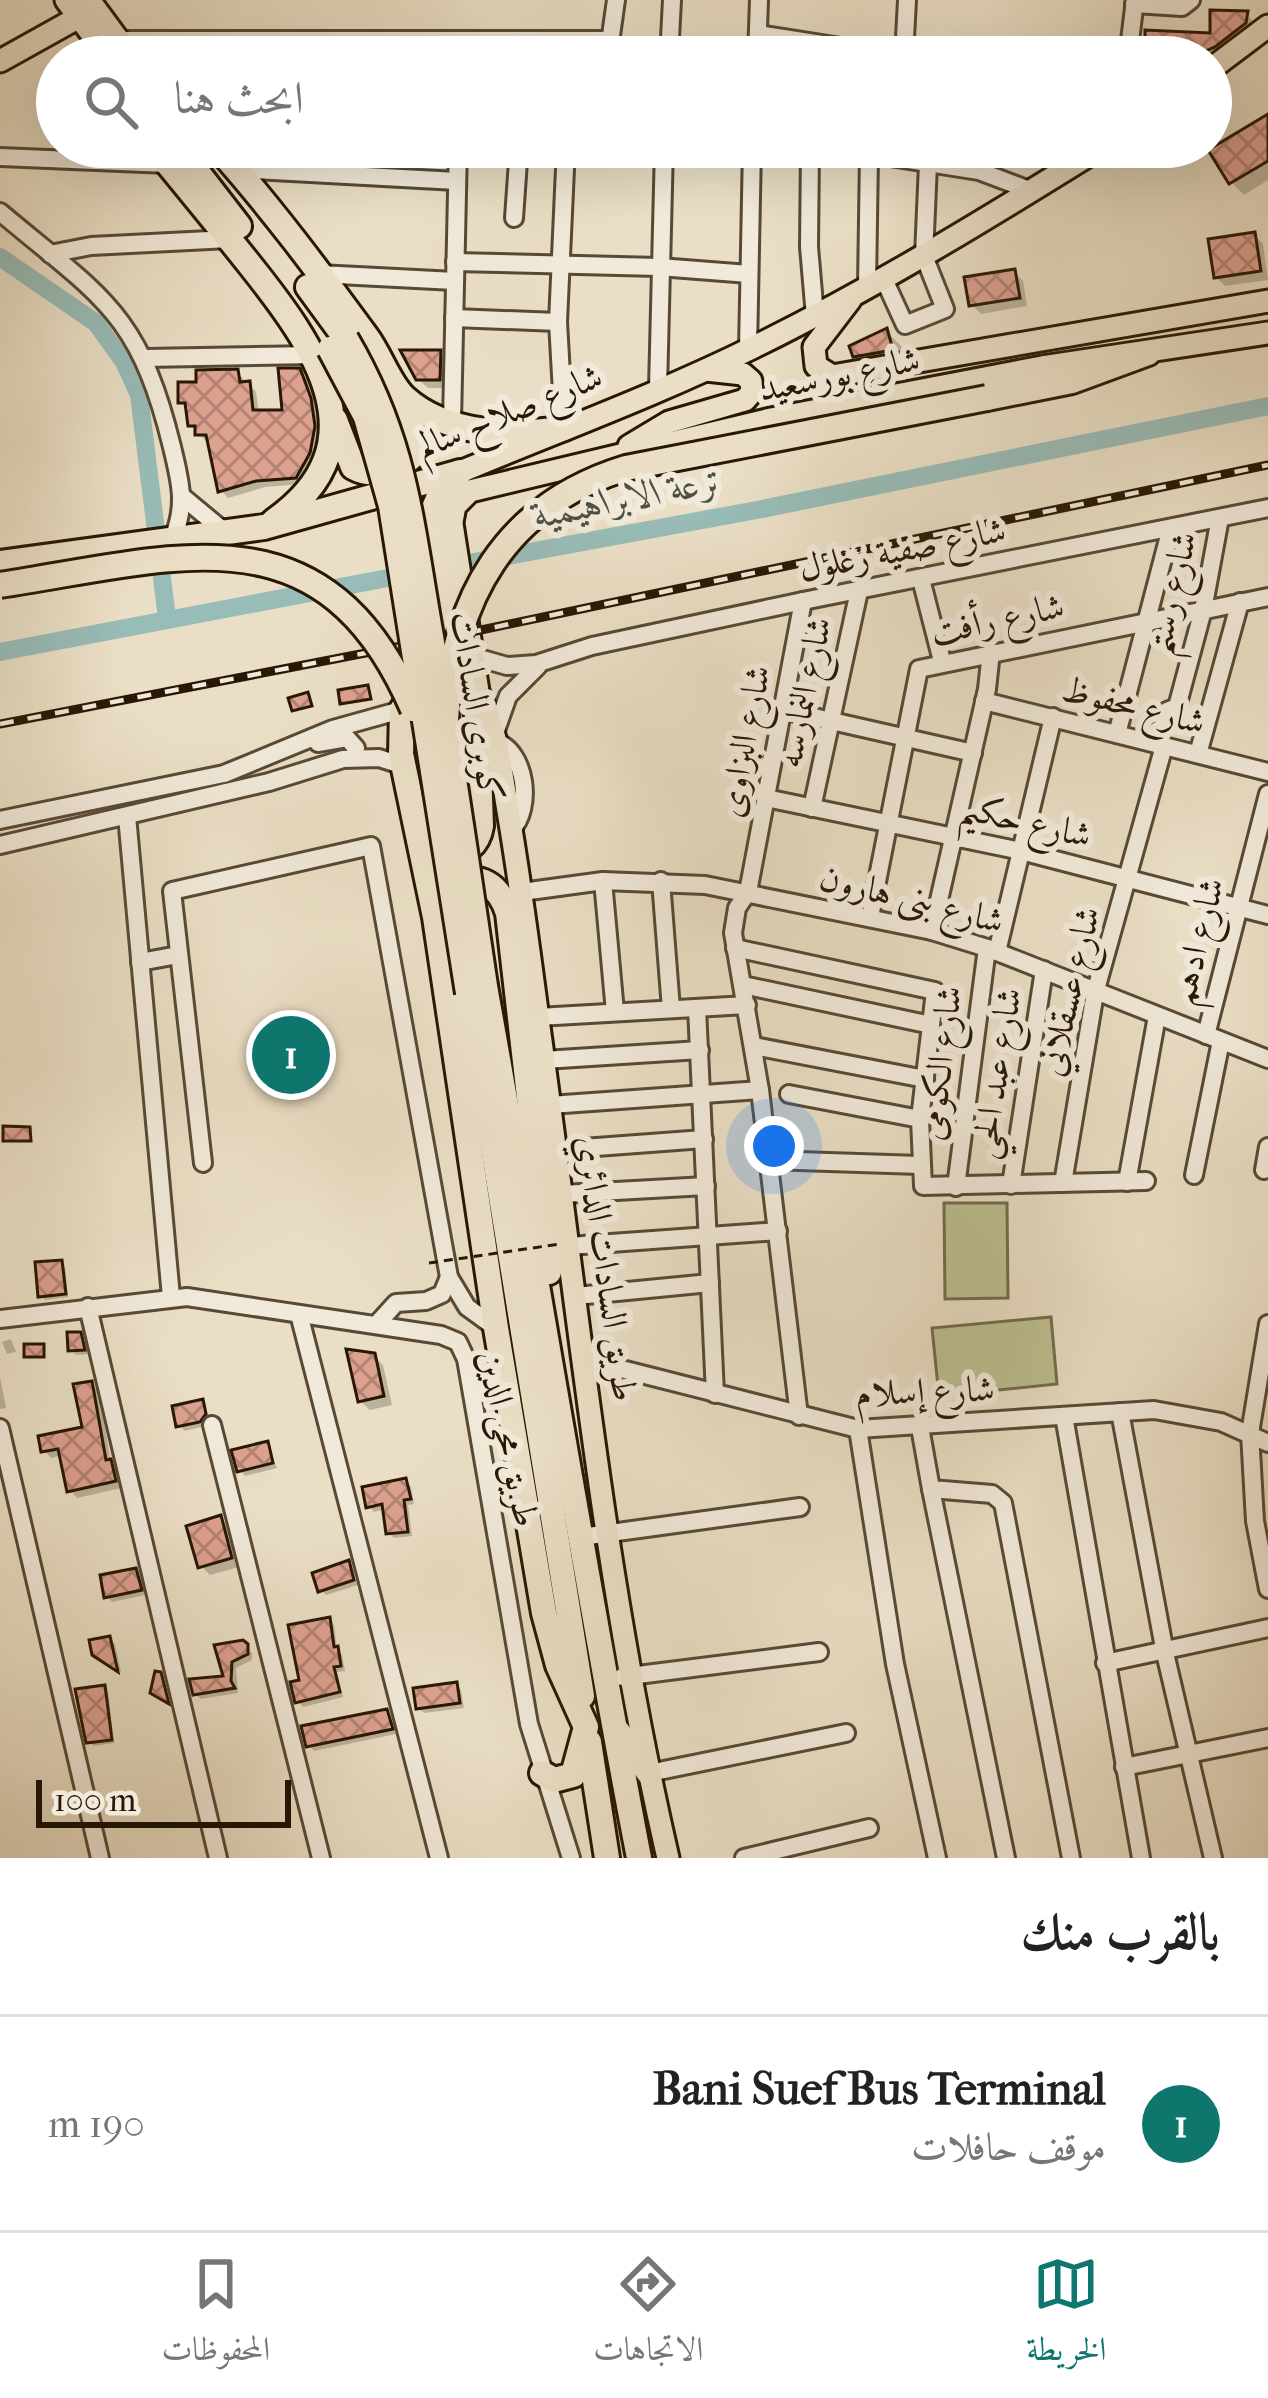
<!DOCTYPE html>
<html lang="ar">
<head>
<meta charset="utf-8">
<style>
	:root { --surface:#fff; --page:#f2f2f2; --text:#222; --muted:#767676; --line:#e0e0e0; --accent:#0f766e }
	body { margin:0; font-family:"IM FELL French Canon",Amiri,serif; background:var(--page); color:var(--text); direction:rtl }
	.scale { position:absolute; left:36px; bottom:30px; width:255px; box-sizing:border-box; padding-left:12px; border:6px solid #281704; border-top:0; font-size:33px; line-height:42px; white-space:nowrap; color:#281704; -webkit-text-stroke:9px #f1eada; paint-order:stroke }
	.you { position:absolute; left:774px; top:1146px; width:42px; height:42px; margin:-30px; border:9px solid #fff; border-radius:50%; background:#1a73e8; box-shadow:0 0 0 18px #1a73e833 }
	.badge { display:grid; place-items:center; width:78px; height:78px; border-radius:50%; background:var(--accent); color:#fff; font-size:39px; font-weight:700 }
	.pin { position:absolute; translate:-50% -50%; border:6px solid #fff; box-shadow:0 3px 12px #0006 }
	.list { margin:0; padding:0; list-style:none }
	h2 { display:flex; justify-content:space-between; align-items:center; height:156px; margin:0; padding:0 48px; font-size:51px }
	h2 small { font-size:39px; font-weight:400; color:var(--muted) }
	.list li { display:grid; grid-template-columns:78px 1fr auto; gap:36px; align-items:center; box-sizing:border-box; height:216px; padding:0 48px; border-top:3px solid var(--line) }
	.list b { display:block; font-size:45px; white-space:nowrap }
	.list p { margin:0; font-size:39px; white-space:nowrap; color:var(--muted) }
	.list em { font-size:39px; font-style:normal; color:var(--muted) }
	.icon { flex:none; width:66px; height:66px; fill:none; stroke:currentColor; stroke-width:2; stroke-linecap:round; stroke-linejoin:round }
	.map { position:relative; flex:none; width:1268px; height:1858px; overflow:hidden; direction:ltr }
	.search { position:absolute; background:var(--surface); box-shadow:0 12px 48px #0002; left:36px; right:36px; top:36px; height:132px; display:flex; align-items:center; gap:30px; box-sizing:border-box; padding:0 42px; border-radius:66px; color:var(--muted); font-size:45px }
	.sheet { height:372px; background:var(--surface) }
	nav { display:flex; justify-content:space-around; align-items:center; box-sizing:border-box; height:168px; border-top:3px solid var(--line); background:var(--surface); font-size:33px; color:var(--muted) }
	nav a { display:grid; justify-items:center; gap:6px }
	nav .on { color:var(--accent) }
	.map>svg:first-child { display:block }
	.pitch { fill:#bcc092; stroke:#726c4b; stroke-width:3 }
	.shadow { fill:#0003 }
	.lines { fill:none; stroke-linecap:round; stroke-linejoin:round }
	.canal { stroke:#98bcb8; stroke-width:18 }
	.building { fill:url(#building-cross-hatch); stroke:#281704; stroke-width:3 }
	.minor-casing { stroke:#584934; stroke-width:22 }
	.major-casing { stroke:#281704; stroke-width:27 }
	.highway-casing { stroke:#281704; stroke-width:30 }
	.minor { stroke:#f1eada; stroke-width:16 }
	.major { stroke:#eadfc6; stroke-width:21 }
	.highway { stroke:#eadfc6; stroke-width:24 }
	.rail-casing { stroke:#281704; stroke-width:9 }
	.rail { stroke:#f1eada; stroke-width:4.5; stroke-dasharray:14; stroke-linecap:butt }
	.highway-bridge-casing { stroke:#281704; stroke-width:30; stroke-linecap:butt }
	.path-bridge { stroke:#281704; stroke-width:3; stroke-dasharray:9 6; stroke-linecap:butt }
	.highway-bridge { stroke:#eadfc6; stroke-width:24 }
	.labels { text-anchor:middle; stroke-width:12; stroke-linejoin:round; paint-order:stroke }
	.street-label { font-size:36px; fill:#281704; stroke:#f1eada }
	.water-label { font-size:39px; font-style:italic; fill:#4f5143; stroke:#f1eada }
</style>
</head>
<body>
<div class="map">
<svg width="1268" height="1858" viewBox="0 0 1268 1858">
	<defs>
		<pattern id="building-cross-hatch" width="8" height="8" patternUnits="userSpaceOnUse" patternTransform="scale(3)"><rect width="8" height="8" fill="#dda190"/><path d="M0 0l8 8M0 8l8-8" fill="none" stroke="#b38273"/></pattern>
	</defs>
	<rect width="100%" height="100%" fill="#eadfc6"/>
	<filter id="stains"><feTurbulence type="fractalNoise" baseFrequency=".00167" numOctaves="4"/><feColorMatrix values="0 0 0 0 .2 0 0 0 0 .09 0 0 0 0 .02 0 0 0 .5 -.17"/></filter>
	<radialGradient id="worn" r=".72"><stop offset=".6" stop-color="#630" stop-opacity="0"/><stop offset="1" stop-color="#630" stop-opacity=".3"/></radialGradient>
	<g class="pitch">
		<polygon points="944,1203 1007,1203 1008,1298 945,1299"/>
		<polygon points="1051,1317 1057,1384 939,1396 932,1328"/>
	</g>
	<g class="shadow">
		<polygon points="1246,14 1252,20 1251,29 1221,52 1205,57 1148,57 1213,36"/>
		<polygon points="1268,117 1268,180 1244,195 1231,182"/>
		<polygon points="1254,235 1263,244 1268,280 1225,286 1216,277"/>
		<polygon points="1014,272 1023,281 1027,306 981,314 972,305"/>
		<polygon points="887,332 906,351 910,369 874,375 855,356"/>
		<polygon points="440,353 449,362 448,388 428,388 418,379"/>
		<polygon points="299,371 307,379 317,407 321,435 317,462 303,484 265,487 228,498 221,490 211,441 206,441 191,425 189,409 181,402 199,385 237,372 256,392 259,413 286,413"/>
		<polygon points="61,1263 65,1267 68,1297 45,1300 41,1296"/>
		<polygon points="80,1335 85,1341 88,1354 76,1355 71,1349"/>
		<polygon points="11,1339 16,1352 7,1354 2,1342"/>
		<polygon points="374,1356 383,1365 392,1405 370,1410 360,1401"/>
		<polygon points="0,1377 6,1408 0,1409"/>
		<polygon points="91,1384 99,1391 111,1464 117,1470 121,1488 77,1498 70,1490 62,1455 51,1458 44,1450 86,1430"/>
		<polygon points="202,1402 211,1420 205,1426 185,1431 179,1425"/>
		<polygon points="267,1444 277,1468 245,1476 240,1470"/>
		<polygon points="405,1482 411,1487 414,1504 408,1505 412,1536 394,1538 389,1533 386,1509 374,1512 369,1506"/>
		<polygon points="220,1519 229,1528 239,1567 210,1575 201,1566"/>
		<polygon points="348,1564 358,1585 326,1595 321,1590"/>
		<polygon points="135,1571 141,1577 145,1595 112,1602 107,1596"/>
		<polygon points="329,1620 334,1625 337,1650 342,1655 345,1671 337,1672 343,1697 303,1707 298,1701 302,1682"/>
		<polygon points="109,1639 115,1644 121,1672 101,1659"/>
		<polygon points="242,1643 252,1653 252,1660 236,1668 238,1693 201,1699 195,1694 227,1679 218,1647"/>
		<polygon points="456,1685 461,1690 464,1708 424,1713 418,1708"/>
		<polygon points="104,1688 108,1692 114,1743 94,1746 89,1742"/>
		<polygon points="386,1712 396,1734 314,1751 309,1745"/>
	</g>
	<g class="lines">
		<g class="canal">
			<polyline points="0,257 96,323 124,362 139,395 167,618"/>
			<polyline points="447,567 757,510 1268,406"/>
			<polyline points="0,652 414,573"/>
		</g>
	</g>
	<g class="building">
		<polygon points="1210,10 1248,11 1246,23 1215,47 1192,57 1145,57 1145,30 1210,33"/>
		<polygon points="1268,114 1268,161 1229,184 1208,150"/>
		<polygon points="1255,232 1261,271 1214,278 1208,239"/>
		<polygon points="1015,269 1020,298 969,306 964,277"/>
		<polygon points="887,328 893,350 853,357 849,346"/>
		<polygon points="400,350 441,350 440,380 416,380"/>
		<polygon points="278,368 300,368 311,398 315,426 310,453 296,478 256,481 218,492 206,435 195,435 195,426 188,426 185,403 178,403 178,382 196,382 196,370 238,369 240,382 250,381 253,410 282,410"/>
		<polygon points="368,685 371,699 340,704 338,690"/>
		<polygon points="308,692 312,706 292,711 288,698"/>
		<polygon points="3,1126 30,1127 31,1141 3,1141"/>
		<polygon points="62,1260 66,1294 38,1297 35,1262"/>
		<polygon points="67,1332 81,1332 85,1350 68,1351"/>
		<rect x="24" y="1344" width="20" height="13"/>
		<polygon points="346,1349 375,1353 384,1396 358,1402"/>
		<polygon points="92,1381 106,1460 111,1459 116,1481 67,1492 58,1449 41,1452 38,1436 82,1427 73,1384"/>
		<polygon points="203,1399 206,1414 200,1422 176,1427 172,1406"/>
		<polygon points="268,1441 273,1463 237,1472 231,1450"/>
		<polygon points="406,1478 411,1499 404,1500 408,1532 386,1534 382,1504 366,1508 362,1487"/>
		<polygon points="221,1515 232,1558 198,1568 186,1526"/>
		<polygon points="349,1560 354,1580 318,1592 312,1573"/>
		<polygon points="136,1568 142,1590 104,1598 100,1575"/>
		<polygon points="330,1617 334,1647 338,1646 341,1666 334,1667 340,1692 295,1703 290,1682 299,1680 288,1625"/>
		<polygon points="110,1636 118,1672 92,1655 89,1640"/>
		<polygon points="243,1640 248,1644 248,1654 232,1662 231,1681 235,1688 193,1695 189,1679 223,1676 214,1645"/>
		<polygon points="155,1671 161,1672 169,1704 150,1693"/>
		<polygon points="457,1682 460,1703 416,1709 413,1688"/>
		<polygon points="105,1685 112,1740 86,1743 75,1689"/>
		<polygon points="387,1709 393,1729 306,1747 301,1726"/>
	</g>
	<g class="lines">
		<defs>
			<g id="minor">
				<polyline points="1134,4 1182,7 1191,0"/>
				<polyline points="758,34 841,47 904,49"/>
				<polyline points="118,40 611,40"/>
				<polyline points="608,57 616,0"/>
				<polyline points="669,57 672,0"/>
				<polyline points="757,57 759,0"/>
				<polyline points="904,57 907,0"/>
				<polyline points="1128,57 1135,0"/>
				<polyline points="810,147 809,247 815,316"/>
				<polyline points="826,147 979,171 1032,191"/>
				<polyline points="0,157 168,164"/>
				<polyline points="237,169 457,181"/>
				<path d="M0,212C101,297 139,311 172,447C180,481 187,504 173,538"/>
				<polyline points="514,218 519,147"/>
				<polyline points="50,254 91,246 229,239"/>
				<polyline points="455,262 659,267 749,274"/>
				<polyline points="319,274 455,281"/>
				<polyline points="883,277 905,325 945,309 924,256 928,164"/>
				<polyline points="867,287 869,154"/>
				<polyline points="454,318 558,322"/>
				<polyline points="748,350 752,147"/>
				<polyline points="145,358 315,355"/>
				<polyline points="658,389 664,147"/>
				<polyline points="452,422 458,147"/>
				<polyline points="564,428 558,322 566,147"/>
				<polyline points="184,498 225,532"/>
				<polyline points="921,579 942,661"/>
				<polyline points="472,656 507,666 536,664 592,646 803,601 1268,508"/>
				<polyline points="984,701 1268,772"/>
				<polyline points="783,710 973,753"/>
				<polyline points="495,733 508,696 538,666"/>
				<polyline points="1117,734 1171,528"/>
				<path d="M496,742C526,751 533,809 511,830"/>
				<polyline points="318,743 347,738 356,748 354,757"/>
				<polyline points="1157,744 1167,711 1177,707 1203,610 1220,518"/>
				<polyline points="1198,754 1240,602"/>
				<polyline points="766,798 1021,851 1268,915"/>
				<polyline points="812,808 859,591"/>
				<polyline points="127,816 171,1297"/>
				<polyline points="0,820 224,774 333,729 412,707"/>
				<polyline points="0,845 269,782 343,759 379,758 404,766"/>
				<polyline points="603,881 615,1012"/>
				<polyline points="661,881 671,1009"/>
				<polyline points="522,892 603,881 705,885 932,931 987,948 1268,1059"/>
				<polyline points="870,917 919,669 1268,597"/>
				<polyline points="932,931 987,689 991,652"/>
				<polyline points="735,948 935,991 920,1119 923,1186 1146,1181"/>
				<polyline points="997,952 1053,717"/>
				<polyline points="140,962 178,955"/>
				<polyline points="743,985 931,1025"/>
				<polyline points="697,1008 715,1394"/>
				<polyline points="538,1017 747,1005"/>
				<polyline points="1206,1035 1268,794"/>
				<polyline points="754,1046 925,1079"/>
				<polyline points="544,1060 700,1050"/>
				<polyline points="789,1094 920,1119"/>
				<polyline points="550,1105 760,1090"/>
				<polyline points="556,1150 704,1139"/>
				<polyline points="768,1160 920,1165"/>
				<polyline points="203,1163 172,891 371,846 449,1277 467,1307 496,1328"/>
				<polyline points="1264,1170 1268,1147"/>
				<polyline points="1194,1175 1221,1041"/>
				<polyline points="1127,1182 1157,1016"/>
				<polyline points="1063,1183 1095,993 1164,746"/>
				<polyline points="1011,1185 1044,970"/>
				<polyline points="956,1187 987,948"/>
				<polyline points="562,1194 706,1186"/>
				<polyline points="569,1246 778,1231"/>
				<polyline points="576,1296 710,1283"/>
				<polyline points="88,1307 218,1858"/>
				<polyline points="299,1314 439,1858"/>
				<polyline points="0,1319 187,1297 441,1335 458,1342 466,1359 529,1724 571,1858"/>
				<polyline points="1268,1324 1250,1433 1255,1521 1268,1589"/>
				<polyline points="376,1325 396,1303 426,1301 442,1294 449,1277"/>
				<polyline points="586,1360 858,1429 1154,1410 1221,1422 1268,1443"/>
				<polyline points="1120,1412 1165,1653 1213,1858"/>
				<polyline points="799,1416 760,1090 733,933 737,908 748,892 803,601"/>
				<polyline points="1064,1416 1141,1858"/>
				<polyline points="212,1425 321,1858"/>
				<polyline points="920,1427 931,1489 992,1494 1003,1503 1071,1858"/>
				<polyline points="0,1428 100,1858"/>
				<polyline points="858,1429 895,1664 937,1858"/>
				<polyline points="931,1489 1006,1858"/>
				<polyline points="581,1537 800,1507"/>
				<polyline points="1105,1663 1268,1628"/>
				<polyline points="622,1677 819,1652"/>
				<polyline points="1124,1767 1268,1738"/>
				<polyline points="649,1773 846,1733"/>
				<polyline points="744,1858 869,1828"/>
			</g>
			<g id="major">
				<polyline points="66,0 109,57"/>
				<polyline points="89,0 131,57"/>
				<polyline points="0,61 79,17"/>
				<polyline points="1211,69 1268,26"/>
				<polyline points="850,300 814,347 816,366 832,376 1268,301"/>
				<polyline points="629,446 669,422 745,400 752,392 751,381 743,374 706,370"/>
				<path d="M460,472C558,431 659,394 754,347C874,288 988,218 1102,147"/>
				<polyline points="451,527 455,506 470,491 771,419 1042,367 1268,333"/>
				<path d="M476,688C497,726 501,770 508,811C520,881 529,950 538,1019C577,1300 604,1582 668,1858"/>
			</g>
			<g id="highway">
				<path d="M163,147L168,164C195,197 223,231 250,265C313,344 385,443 274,521"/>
				<polyline points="178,147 239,226"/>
				<path d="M217,147C270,206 319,272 366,336C380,354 389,384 405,398C446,435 514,437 564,428"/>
				<polyline points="308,287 346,339"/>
				<polyline points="987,398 1072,381 1148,353"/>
				<path d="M335,420L353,467C374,479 404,469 418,449L402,397"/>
				<polyline points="460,472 443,487 434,508 445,599 443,638 402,710 401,754 435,917 496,1328 544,1613 558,1665 586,1727 573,1775 554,1780 542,1773"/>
				<polyline points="0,563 264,527 457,473"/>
				<path d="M447,855C466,854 478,845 481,826L476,688L451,527"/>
				<path d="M451,886C480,871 499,885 508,913L549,1272"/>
				<path d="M485,986C537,1277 583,1568 639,1858"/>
				<polyline points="468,993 582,1696"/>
				<polyline points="618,1732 649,1773"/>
				<polyline points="589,1742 607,1858"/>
			</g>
		</defs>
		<use href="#minor" class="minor-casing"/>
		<use href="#major" class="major-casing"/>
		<use href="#highway" class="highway-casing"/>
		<use href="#minor" class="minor"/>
		<use href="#major" class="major"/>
		<use href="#highway" class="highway"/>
		<defs>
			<polyline id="rail" points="0,724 443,638 1268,465"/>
		</defs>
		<use href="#rail" class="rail-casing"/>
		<use href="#rail" class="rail"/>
		<defs>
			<g id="highway-bridge">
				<path d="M346,339C404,438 410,515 429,625C450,745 467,866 485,986"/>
				<polyline points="330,349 366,417 391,506 468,993"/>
				<path d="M0,585C177,558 324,503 413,709"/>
				<path d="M446,720C452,599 505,505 626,468L987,398"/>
			</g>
		</defs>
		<use href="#highway-bridge" class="highway-bridge-casing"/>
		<polyline class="path-bridge" points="429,1263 560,1244"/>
		<use href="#highway-bridge" class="highway-bridge"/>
	</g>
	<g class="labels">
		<g class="street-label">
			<text transform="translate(839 373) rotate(-11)" y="13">شارع بورسعيد</text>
			<text transform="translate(509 410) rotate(-22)" y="13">شارع صلاح سالم</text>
			<text transform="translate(902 548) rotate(-11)" y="13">شارع صفية زغلول</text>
			<text transform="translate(1170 593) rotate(-77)" y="13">شارع رستم</text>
			<text transform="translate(997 618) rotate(-12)" y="13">شارع رأفت</text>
			<text transform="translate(803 692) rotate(-78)" y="13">شارع النمارسه</text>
			<text transform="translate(1134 704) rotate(14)" y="13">شارع محفوظ</text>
			<text transform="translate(478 706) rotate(81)" y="13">كوبرى السادات</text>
			<text transform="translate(743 741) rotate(-79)" y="13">شارع البزاوى</text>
			<text transform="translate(1026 820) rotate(13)" y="13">شارع حكيم</text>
			<text transform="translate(912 898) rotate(14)" y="13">شارع بنى هارون</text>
			<text transform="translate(1196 941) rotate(-76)" y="13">شارع ادهم</text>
			<text transform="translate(1068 991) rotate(-77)" y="13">شارع عسقلاني</text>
			<text transform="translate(939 1063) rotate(-83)" y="13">شارع الكومى</text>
			<text transform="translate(995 1073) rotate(-81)" y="13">شارع عبد الحي</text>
			<text transform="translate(608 1268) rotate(82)" y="13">طريق السادات الدائري</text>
			<text transform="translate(925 1390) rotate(-2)" y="13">شارع إسلام</text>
			<text transform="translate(510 1438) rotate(78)" y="13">طريق محى الدين</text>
		</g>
		<g class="water-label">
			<text transform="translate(628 496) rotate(-11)" y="14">ترعة الابراهيمية</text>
		</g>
	</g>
	<rect width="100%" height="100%" filter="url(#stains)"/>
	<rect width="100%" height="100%" fill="url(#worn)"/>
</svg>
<div class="scale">100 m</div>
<div class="you"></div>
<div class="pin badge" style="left:291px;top:1055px">1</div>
<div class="search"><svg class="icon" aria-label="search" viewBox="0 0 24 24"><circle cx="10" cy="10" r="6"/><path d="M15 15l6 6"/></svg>ابحث هنا</div>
</div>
<section class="sheet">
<h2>بالقرب منك<small></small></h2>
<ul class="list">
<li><span class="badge">1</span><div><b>Bani Suef Bus Terminal</b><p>موقف حافلات</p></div><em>190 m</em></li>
</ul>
</section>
<nav>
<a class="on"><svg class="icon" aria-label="map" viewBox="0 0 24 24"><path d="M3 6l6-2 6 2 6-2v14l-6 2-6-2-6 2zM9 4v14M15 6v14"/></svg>الخريطة</a>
<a><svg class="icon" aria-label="directions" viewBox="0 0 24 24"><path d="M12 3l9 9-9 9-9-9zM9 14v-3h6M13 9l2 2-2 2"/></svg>الاتجاهات</a>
<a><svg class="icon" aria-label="saved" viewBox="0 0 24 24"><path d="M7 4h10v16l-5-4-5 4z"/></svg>المحفوظات</a>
</nav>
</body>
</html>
